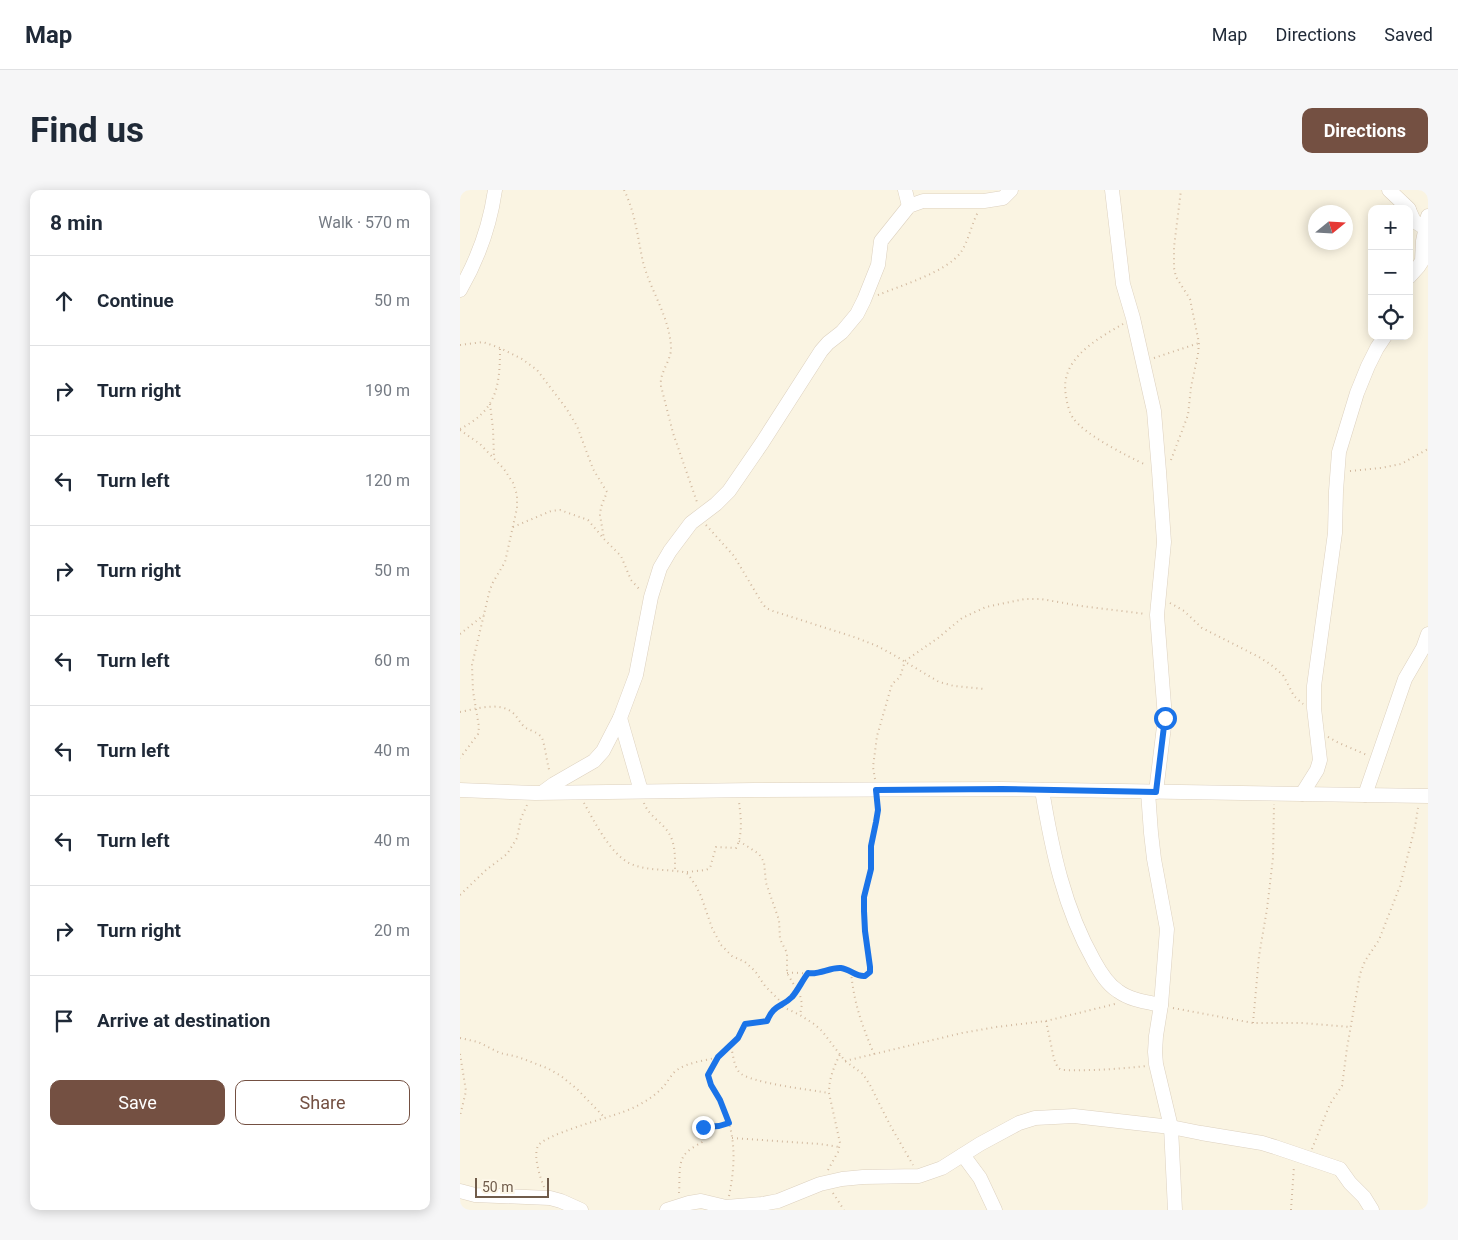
<!DOCTYPE html>
<html lang="en">
<head>
<meta charset="utf-8">
<style>
	:root { --surface:#fff; --page:#f6f6f7; --text:#1f2937; --muted:#747a83; --line:#e0e1e3; --accent:#745042 }
	body { margin:0; font-family:Roboto,sans-serif; background:var(--page); color:var(--text) }
	.controls { position:absolute; right:15px; top:15px; display:grid; overflow:hidden; border-radius:10px; box-shadow:0 2px 12px #0003 }
	.controls button { width:45px; height:45px; display:grid; place-items:center; padding:0; border:0; border-bottom:1px solid var(--line); background:var(--surface); color:var(--text); font:25px sans-serif }
	.compass { position:absolute; left:848px; top:15px; width:45px; height:45px; border-radius:50%; background:var(--surface); box-shadow:0 2px 12px #0003; rotate:72deg }
	.scale { position:absolute; left:15px; bottom:12px; width:74px; box-sizing:border-box; padding-left:5px; border:2px solid #705c4b; border-top:0; font-size:14px; line-height:18px; white-space:nowrap; color:#705c4b; -webkit-text-stroke:4px #fdf7e8; paint-order:stroke }
	.stop { position:absolute; width:15px; height:15px; margin:-11px; border:4px solid #1a73e8; border-radius:50%; background:#fff }
	.stop.end { background:#1a73e8; border-color:#fff; box-shadow:0 1px 5px #0008 }
	.list { margin:0; padding:0; list-style:none }
	h2 { display:flex; justify-content:space-between; align-items:center; height:65px; margin:0; padding:0 20px; font-size:21px }
	h2 small { font-size:16px; font-weight:400; color:var(--muted) }
	.list li { display:grid; grid-template-columns:32px 1fr auto; gap:15px; align-items:center; box-sizing:border-box; height:90px; padding:0 20px; border-top:1px solid var(--line) }
	.list b { display:block; font-size:19px; white-space:nowrap }
	.list em { font-size:16px; font-style:normal; color:var(--muted) }
	.actions { display:flex; gap:10px; padding:15px 20px }
	.actions a { flex:1; padding:11px 0; border:1px solid var(--accent); border-radius:10px; text-align:center; font-size:18px; color:var(--accent) }
	.actions .main { background:var(--accent); color:#fff }
	.icon { flex:none; width:28px; height:28px; fill:none; stroke:currentColor; stroke-width:2; stroke-linecap:round; stroke-linejoin:round }
	.map { position:relative; flex:none; width:968px; height:1020px; overflow:hidden; border-radius:10px }
	header { display:flex; align-items:center; gap:30px; box-sizing:border-box; height:70px; padding:0 25px; background:var(--surface); border-bottom:1px solid var(--line) }
	header strong { font-size:24px }
	nav { display:flex; gap:28px; margin-inline-start:auto; font-size:18px }
	.intro { display:flex; align-items:center; justify-content:space-between; box-sizing:border-box; height:120px; padding:0 30px }
	h1 { margin:0; font-size:35px }
	.button { padding:12px 22px; border-radius:10px; background:var(--accent); color:#fff; font-size:18px; font-weight:700 }
	main { display:flex; gap:30px; padding:0 30px }
	aside { flex:1; background:var(--surface); border-radius:10px; box-shadow:0 2px 12px #0003 }
	.map>svg:first-child { display:block }
	.lines { fill:none; stroke-linecap:round; stroke-linejoin:round }
	.minor-casing { stroke:#ddd1bf; stroke-width:15 }
	.path { stroke:#d2b99f; stroke-width:2; stroke-dasharray:1 4; stroke-linecap:butt }
	.minor { stroke:#fff; stroke-width:14 }
	.route { stroke:#1a73e8; stroke-width:6 }
</style>
</head>
<body>
<header>
<strong>Map</strong>
<nav><a>Map</a><a>Directions</a><a>Saved</a></nav>
</header>
<div class="intro"><h1>Find us</h1><a class="button">Directions</a></div>
<main>
<aside>
<h2>8 min<small>Walk · 570 m</small></h2>
<ul class="list">
<li><svg class="icon" aria-label="ahead" viewBox="0 0 24 24"><path d="M12 20V5M6 11l6-6 6 6"/></svg><div><b>Continue</b></div><em>50 m</em></li>
<li><svg class="icon" aria-label="right" viewBox="0 0 24 24"><path d="M7 20v-9h11M14 6l5 5-5 5"/></svg><div><b>Turn right</b></div><em>190 m</em></li>
<li><svg class="icon" aria-label="left" viewBox="0 0 24 24"><path d="M17 20v-9H6M10 6l-5 5 5 5"/></svg><div><b>Turn left</b></div><em>120 m</em></li>
<li><svg class="icon" aria-label="right" viewBox="0 0 24 24"><path d="M7 20v-9h11M14 6l5 5-5 5"/></svg><div><b>Turn right</b></div><em>50 m</em></li>
<li><svg class="icon" aria-label="left" viewBox="0 0 24 24"><path d="M17 20v-9H6M10 6l-5 5 5 5"/></svg><div><b>Turn left</b></div><em>60 m</em></li>
<li><svg class="icon" aria-label="left" viewBox="0 0 24 24"><path d="M17 20v-9H6M10 6l-5 5 5 5"/></svg><div><b>Turn left</b></div><em>40 m</em></li>
<li><svg class="icon" aria-label="left" viewBox="0 0 24 24"><path d="M17 20v-9H6M10 6l-5 5 5 5"/></svg><div><b>Turn left</b></div><em>40 m</em></li>
<li><svg class="icon" aria-label="right" viewBox="0 0 24 24"><path d="M7 20v-9h11M14 6l5 5-5 5"/></svg><div><b>Turn right</b></div><em>20 m</em></li>
<li><svg class="icon" aria-label="arrive" viewBox="0 0 24 24"><path d="M6 21V4h12l-3 4 3 4H6"/></svg><div><b>Arrive at destination</b></div></li>
</ul>
<div class="actions"><a class="main">Save</a><a>Share</a></div>
</aside>
<div class="map">
<svg width="968" height="1020" viewBox="0 0 968 1020">
	<rect width="100%" height="100%" fill="#faf4e2"/>
	<g class="lines">
		<defs>
			<g id="minor">
				<polyline points="445,0 449,16"/>
				<polyline points="652,0 663,94 673,128 694,221 699,281 704,352 697,425 705,528 696,602"/>
				<polyline points="929,0 949,19"/>
				<polyline points="949,20 954,31 965,38 968,43"/>
				<polyline points="949,87 958,77 962,71 963,51 968,26"/>
				<path d="M0,100C18,69 30,35 35,0"/>
				<polyline points="160,528 181,601"/>
				<polyline points="0,600 75,603 294,600 542,599 968,606"/>
				<path d="M582,600C592,660 604,718 634,771C640,782 647,794 658,801C670,810 686,812 701,815"/>
				<polyline points="83,602 94,594 134,571 143,561 160,528 176,485 191,407 200,378 210,361 231,333 256,314 269,301 302,253 361,161 368,153 382,142 397,124 404,110 418,75 421,51 449,16 463,11 524,11 543,8 551,0"/>
				<polyline points="688,602 691,643 694,669 707,739 701,815 696,846 695,862 696,874 711,937 715,1020"/>
				<polyline points="842,604 857,580 860,570 854,518 854,496 875,343 876,301 879,262 897,203 908,176 917,158 925,146"/>
				<polyline points="905,605 945,489 963,458 968,444"/>
				<polyline points="503,965 520,988 535,1020"/>
				<polyline points="0,1001 15,1005 90,1008 101,1011 121,1020"/>
				<polyline points="207,1020 229,1013 241,1011 266,1017 302,1014 318,1011 360,994 382,989 403,987 459,986 482,978 520,954 559,933 575,928 614,926 711,937 741,943 802,953 815,957 880,979 890,993 904,1007 912,1020"/>
			</g>
		</defs>
		<use href="#minor" class="minor-casing"/>
		<g class="path">
			<path d="M164,0C172,16 176,35 179,52C181,61 182,70 185,79C193,104 209,128 211,156C212,171 199,182 201,196L213,243L238,315"/>
			<path d="M418,105C442,95 487,82 501,62C509,50 511,35 518,22"/>
			<path d="M663,134C635,150 599,170 606,206C607,213 609,222 613,228C625,245 667,266 686,275"/>
			<polyline points="0,155 23,152 40,158 62,169 77,180 106,218 117,236 133,279 147,302 141,317 140,325 144,349"/>
			<polyline points="694,168 739,153"/>
			<polyline points="30,214 33,239 34,267"/>
			<path d="M0,239C37,220 40,196 40,158"/>
			<polyline points="0,240 20,254 44,279 53,293 57,305 57,318 45,372 32,394 29,403 12,475 13,501 19,537 18,544 0,568"/>
			<polyline points="711,270 728,225 731,197 738,164 739,153 730,109 716,87 714,78 714,57 721,0"/>
			<polyline points="890,281 921,278 941,274 968,259"/>
			<polyline points="246,335 274,366 302,413 306,418 313,421 397,448 417,456 432,464 479,492 494,496 524,499"/>
			<polyline points="53,337 91,321 100,320 128,330 144,349 161,366 171,390 181,401"/>
			<polyline points="710,413 724,421 742,438 799,467 810,474 823,485 834,506 843,514"/>
			<polyline points="0,444 24,425"/>
			<path d="M0,522C15,519 40,511 53,523C58,527 60,534 66,538C71,541 78,542 82,548C85,555 87,574 90,583"/>
			<polyline points="868,547 879,553 907,565"/>
			<polyline points="415,589 413,577 417,546 432,494 440,487 445,471 478,448 502,428 526,417 565,409 581,409 621,416 686,424"/>
			<path d="M124,613C134,631 150,663 169,673C185,681 206,679 223,682L228,684L236,696L241,706L252,738L261,755L272,766L285,772L295,781L305,796L322,813"/>
			<path d="M184,613C188,624 198,630 205,638C216,650 215,666 215,680"/>
			<polyline points="279,651 299,664 304,672 306,693 319,730 320,749 327,763 327,783 340,805 342,814 340,825"/>
			<path d="M227,682L246,680L250,678L256,657L276,658C283,645 281,627 279,612"/>
			<polyline points="0,705 26,680 47,664 57,648 61,628 67,615"/>
			<path d="M391,782C394,814 402,835 414,864"/>
			<path d="M327,783C336,782 346,784 355,784C365,783 373,777 383,779C391,780 396,787 405,786L409,781L410,777L405,741L404,721V707L411,679V656L416,631L417,611"/>
			<polyline points="348,783 331,807 322,813 321,816 340,825 354,834 362,841 385,871 403,884 410,895 430,935 453,975"/>
			<polyline points="713,818 793,833 842,833 891,837"/>
			<path d="M586,831L594,869L598,878L602,880C631,881 658,879 686,876"/>
			<polyline points="793,833 799,766 807,719 813,668 814,614"/>
			<polyline points="0,848 18,852 40,863 58,867 87,878 101,886 117,899 145,928"/>
			<path d="M271,857C273,864 274,876 279,882C288,893 353,900 369,903"/>
			<polyline points="0,864 6,901 0,926"/>
			<polyline points="385,871 502,843 536,837 586,831 655,814"/>
			<polyline points="272,948 360,954 379,957"/>
			<polyline points="852,959 870,914 882,896 887,858 900,784 905,771 919,750 940,696 955,637 958,618"/>
			<path d="M368,980L378,962L380,953L369,903C369,888 374,877 380,864"/>
			<path d="M84,997C80,987 73,966 78,956C84,945 146,928 160,923C175,918 192,909 203,897C208,892 211,884 217,880C228,872 245,871 258,867"/>
			<path d="M219,1003C220,993 218,977 223,967C227,960 236,956 242,952L243,949L242,939L243,937L259,936L268,933"/>
			<polyline points="373,1003 384,1020"/>
			<path d="M269,1006C274,981 276,958 269,933C267,926 264,918 260,911C256,903 246,893 249,883C254,867 268,860 278,848C281,844 283,839 285,834L307,831L311,821L321,816"/>
			<polyline points="831,1020 834,976"/>
		</g>
		<use href="#minor" class="minor"/>
	</g>
	<g class="lines">
		<path class="route" d="M243,937L259,936L269,933L260,910L251,895L248,885L258,867L278,848L285,834L307,831C314,814 321,818 332,807C338,800 342,791 348,783C360,785 370,777 381,778C390,779 396,787 405,786L410,782V777L405,741L404,721V707L411,679V656L416,632L418,620L416,600L542,599L696,602L705,528"/>
	</g>
</svg>
<div class="controls">
<button>+</button>
<button>−</button>
<button><svg class="icon" aria-label="locate" viewBox="0 0 24 24"><circle cx="12" cy="12" r="6"/><path d="M12 2v4M12 18v4M2 12h4M18 12h4"/></svg></button>
</div>
<svg class="compass" viewBox="-18 -18 36 36"><path d="M0-13l5 13h-10z" fill="#e53935"/><path d="M0 13l5-13h-10z" fill="#747a83"/></svg>
<div class="scale">50 m</div>
<div class="stop" style="left:705px;top:528px"></div>
<div class="stop end" style="left:243px;top:937px"></div>
</div>
</main>
</body>
</html>
